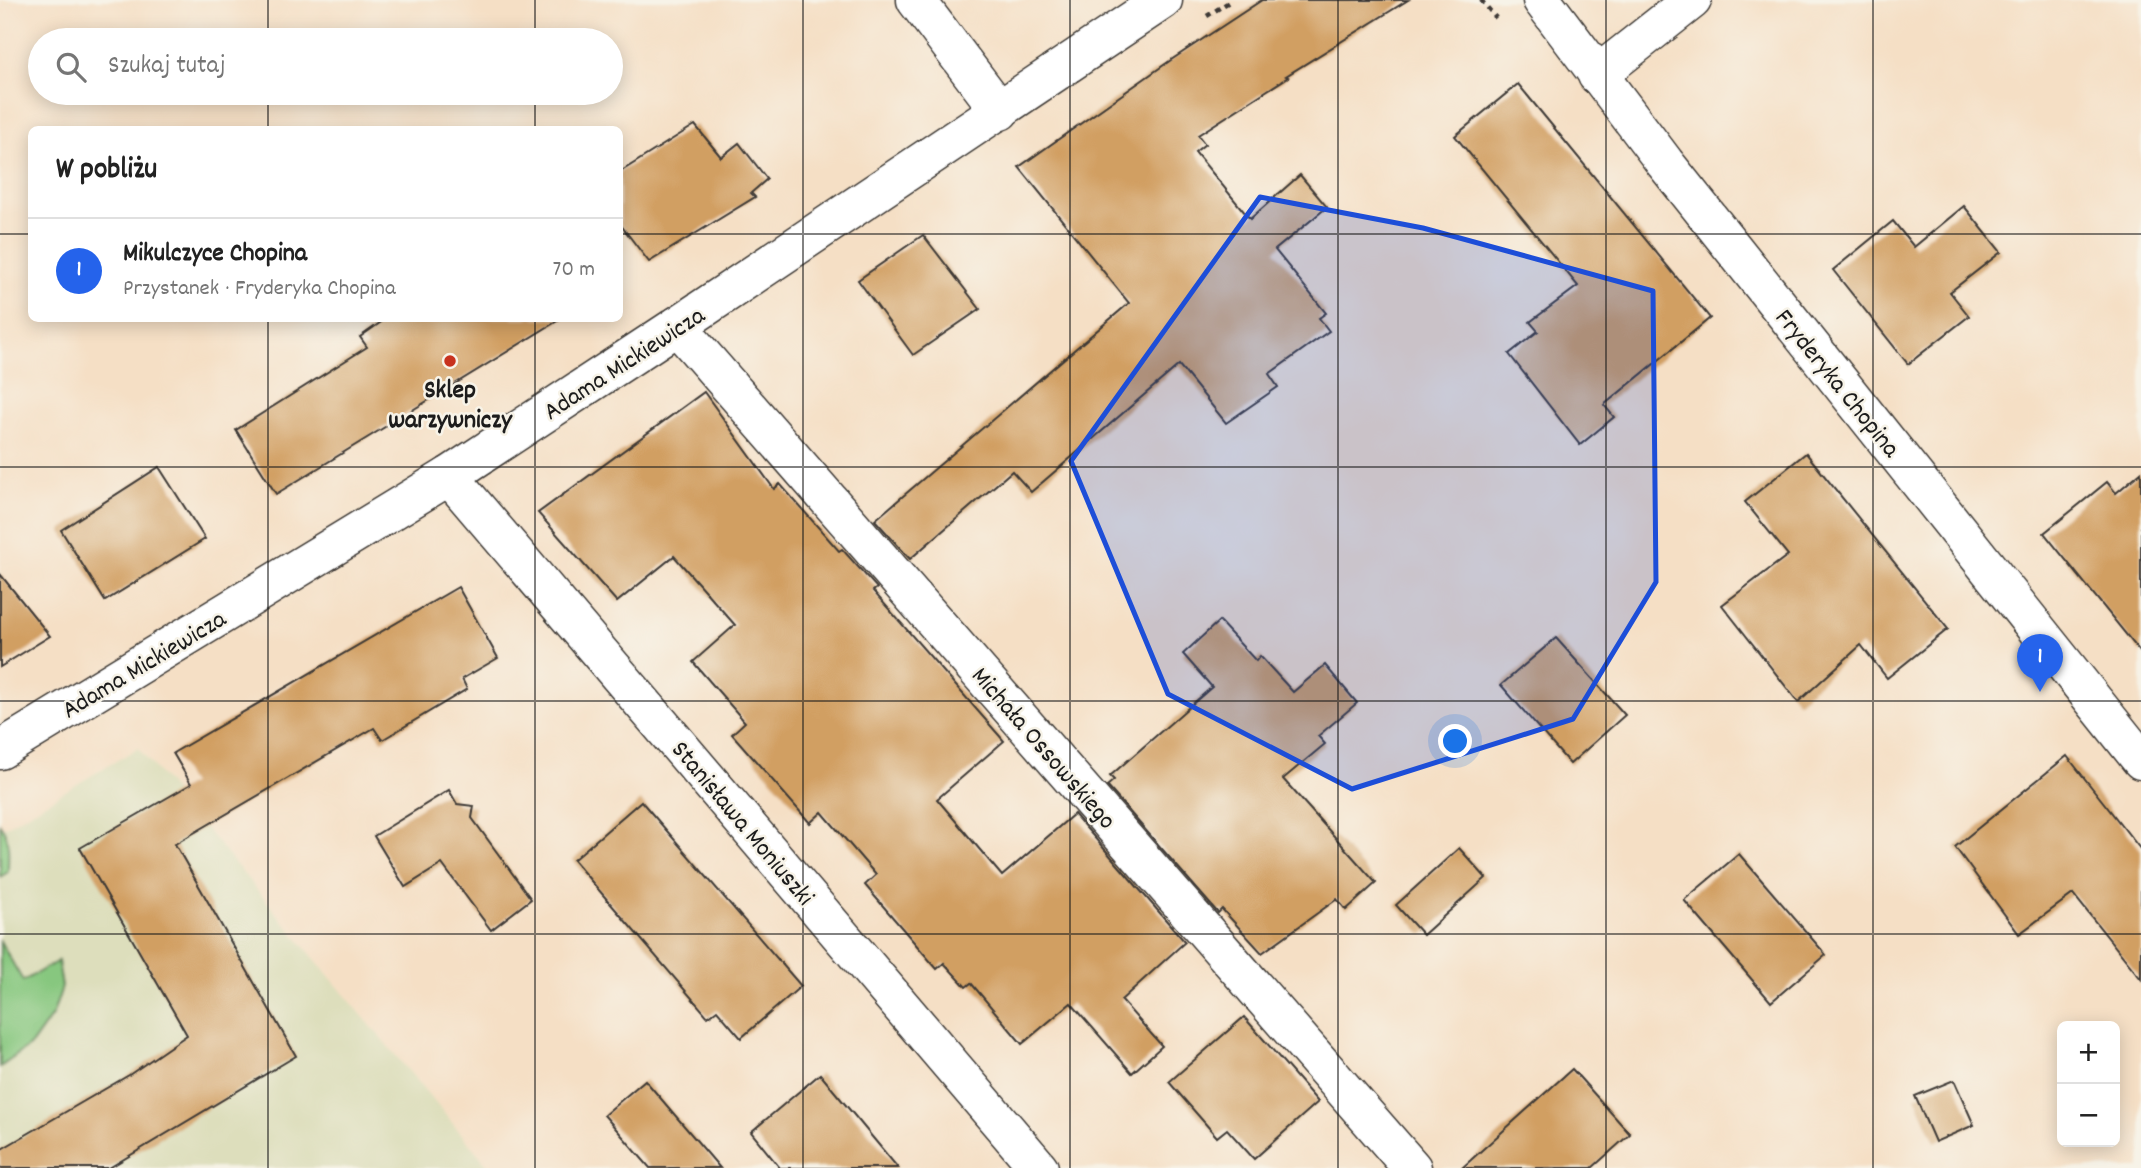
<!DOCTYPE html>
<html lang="pl">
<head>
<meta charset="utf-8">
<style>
	:root { --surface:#fff; --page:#f2f2f2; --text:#222; --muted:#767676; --line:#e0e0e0; --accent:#2563eb }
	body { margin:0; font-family:Dekko,sans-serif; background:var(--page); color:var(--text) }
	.controls { position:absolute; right:21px; bottom:21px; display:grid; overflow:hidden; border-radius:10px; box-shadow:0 4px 18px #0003 }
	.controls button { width:63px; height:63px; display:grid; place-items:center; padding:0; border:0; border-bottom:2px solid var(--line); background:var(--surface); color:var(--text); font:35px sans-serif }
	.you { position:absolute; left:1456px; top:742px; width:24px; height:24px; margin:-18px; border:5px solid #fff; border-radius:50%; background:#1a73e8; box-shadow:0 0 0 10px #1a73e833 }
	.badge { display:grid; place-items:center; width:46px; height:46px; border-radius:50%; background:var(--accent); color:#fff; font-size:23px; font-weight:700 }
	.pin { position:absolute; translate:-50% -58px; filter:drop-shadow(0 2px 4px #0008) }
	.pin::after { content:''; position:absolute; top:37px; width:24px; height:21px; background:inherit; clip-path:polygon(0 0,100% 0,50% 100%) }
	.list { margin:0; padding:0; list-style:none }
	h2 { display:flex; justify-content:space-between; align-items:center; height:91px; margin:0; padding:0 28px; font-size:30px }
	h2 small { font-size:23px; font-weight:400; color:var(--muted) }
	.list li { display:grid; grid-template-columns:46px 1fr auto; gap:21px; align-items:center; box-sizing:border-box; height:105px; padding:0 28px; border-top:2px solid var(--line) }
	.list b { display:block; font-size:26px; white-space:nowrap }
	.list p { margin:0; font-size:23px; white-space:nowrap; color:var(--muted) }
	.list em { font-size:23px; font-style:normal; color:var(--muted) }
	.icon { flex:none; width:38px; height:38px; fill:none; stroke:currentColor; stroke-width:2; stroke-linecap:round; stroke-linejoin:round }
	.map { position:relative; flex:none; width:2141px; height:1168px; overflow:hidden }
	.search { position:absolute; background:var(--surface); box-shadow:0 4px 18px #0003; left:28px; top:28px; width:595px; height:77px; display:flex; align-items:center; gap:18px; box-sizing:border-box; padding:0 24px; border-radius:38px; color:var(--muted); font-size:26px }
	.panel { position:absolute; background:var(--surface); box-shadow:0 4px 18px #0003; left:28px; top:126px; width:595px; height:196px; border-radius:10px }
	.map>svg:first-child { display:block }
	.built { fill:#dddebc }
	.green { fill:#87c77f; stroke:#52724e; stroke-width:2 }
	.building { fill:#d19f62 }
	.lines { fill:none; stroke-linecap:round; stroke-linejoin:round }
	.minor-casing { stroke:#3d3935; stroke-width:41 }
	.tertiary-casing { stroke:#3d3935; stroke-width:41 }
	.path { stroke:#3d3935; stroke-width:4.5; stroke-dasharray:5 5; stroke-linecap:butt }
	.minor { stroke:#fff; stroke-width:38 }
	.tertiary { stroke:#fff; stroke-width:38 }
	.marked { fill:#1d4ed8; fill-opacity:0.2; stroke:#1d4ed8; stroke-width:5; stroke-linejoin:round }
	.grid { fill:none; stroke:#1c1c1c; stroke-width:2; stroke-opacity:0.55 }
	.poi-dot { fill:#c8321e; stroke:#f7f3e8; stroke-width:2.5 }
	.labels { text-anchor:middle; stroke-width:5; stroke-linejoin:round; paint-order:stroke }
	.street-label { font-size:26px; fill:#1c1c1c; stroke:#f7f3e8 }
	.poi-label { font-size:26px; font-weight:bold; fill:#1c1c1c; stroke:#f7f3e8 }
</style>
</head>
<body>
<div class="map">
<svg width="2141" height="1168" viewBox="0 0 2141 1168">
	<rect width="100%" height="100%" fill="#f7f3e8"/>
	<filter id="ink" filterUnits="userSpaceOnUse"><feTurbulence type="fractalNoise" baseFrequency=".0143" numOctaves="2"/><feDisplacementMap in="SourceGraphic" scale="14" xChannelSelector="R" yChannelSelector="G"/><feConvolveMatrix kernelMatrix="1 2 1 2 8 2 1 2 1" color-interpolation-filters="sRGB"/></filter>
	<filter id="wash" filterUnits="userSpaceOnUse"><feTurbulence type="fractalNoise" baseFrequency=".00686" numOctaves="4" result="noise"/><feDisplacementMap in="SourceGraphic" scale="28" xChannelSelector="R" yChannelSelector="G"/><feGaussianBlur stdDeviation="1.57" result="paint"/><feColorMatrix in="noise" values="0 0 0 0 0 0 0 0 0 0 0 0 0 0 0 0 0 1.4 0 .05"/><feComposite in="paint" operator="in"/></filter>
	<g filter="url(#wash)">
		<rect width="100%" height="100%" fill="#f5dfc5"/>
		<polygon class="built" points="138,748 490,1168 0,1168 0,830"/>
		<g class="green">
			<path d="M0,824C11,839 8,854 8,872L0,877Z"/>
			<polygon points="0,941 23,981 58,961 62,987 53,1014 32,1044 0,1067"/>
		</g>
		<g id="blocks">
			<g class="building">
				<polygon points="1262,0 1408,0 1286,76 1288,77 1198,135 1205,144 1195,152 1250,219 1300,175 1327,207 1275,250 1326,313 1319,318 1329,331 1269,374 1278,387 1226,423 1179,365 1031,492 1012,471 910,559 875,520 1129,303 1019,167 1171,60"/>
				<polygon points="1518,84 1710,318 1604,405 1614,417 1580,445 1509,354 1538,331 1530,322 1578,286 1455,136"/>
				<polygon points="695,125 721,157 739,143 767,179 751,193 755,197 649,262 620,224 620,172"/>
				<polygon points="1964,206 2001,252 1950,292 1969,316 1908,364 1833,270 1893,221 1914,247"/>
				<polygon points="923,235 980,309 913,355 858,280"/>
				<polygon points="387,318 562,318 276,494 236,430 367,347 360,337"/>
				<polygon points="704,392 774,489 780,484 839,551 842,549 877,588 873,591 1004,741 937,799 1002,876 1074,814 1185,942 1121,1000 1162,1046 1132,1073 1071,1003 1022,1044 971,983 966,987 944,963 937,969 865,885 876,875 822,812 810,823 732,734 745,722 693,662 735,625 674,556 617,602 538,513"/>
				<polygon points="1806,453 1948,629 1887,678 1861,645 1798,702 1722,605 1788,555 1745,502"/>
				<polygon points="159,467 205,539 105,601 61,530"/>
				<polygon points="2141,472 2141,653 2044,533 2107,482 2116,493"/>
				<polygon points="0,574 50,636 0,667"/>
				<polygon points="458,587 498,658 462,679 467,689 382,740 374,728 175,844 296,1056 109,1168 0,1168 0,1150 129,1075 187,1035 80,848 191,784 173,753"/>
				<polygon points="1219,621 1256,661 1260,656 1293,692 1325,665 1357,703 1318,736 1325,744 1283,779 1376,883 1346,910 1337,899 1262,953 1222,909 1218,913 1107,786 1114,780 1110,776 1212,687 1183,654"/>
				<polygon points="1556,638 1625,715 1570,764 1501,685"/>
				<polygon points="2067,756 2141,850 2141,979 2073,894 2019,934 1955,847"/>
				<polygon points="449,790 457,804 474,806 472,818 531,899 491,930 442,864 405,887 374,836"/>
				<polygon points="641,801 801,986 741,1038 717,1010 708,1017 573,860"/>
				<polygon points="1459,848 1486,878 1423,935 1396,905"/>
				<polygon points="1739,854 1826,955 1771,1002 1684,900"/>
				<polygon points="1244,1017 1318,1102 1254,1159 1227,1129 1217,1137 1169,1082"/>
				<polygon points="1572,1069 1630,1134 1592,1168 1462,1168"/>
				<polygon points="820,1074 898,1168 780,1168 751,1132"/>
				<polygon points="645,1080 720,1168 650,1168 604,1115"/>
				<polygon points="1954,1080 1974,1125 1935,1142 1915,1096"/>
			</g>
		</g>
	</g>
	<g filter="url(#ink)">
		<use href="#blocks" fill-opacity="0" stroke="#3d3935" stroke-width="2"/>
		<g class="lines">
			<defs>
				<g id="minor">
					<polyline points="916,0 1000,111"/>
					<polyline points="1597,75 1692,0"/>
					<polyline points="677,326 1412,1168"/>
					<polyline points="449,476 1039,1168"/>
					<polyline points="0,750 449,476 677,326 1163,0"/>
				</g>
				<polyline id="tertiary" points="1542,0 1665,163 2141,760"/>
			</defs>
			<use href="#minor" class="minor-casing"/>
			<use href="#tertiary" class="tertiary-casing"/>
			<g class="path">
				<polyline points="1481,0 1496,18"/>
				<polyline points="1207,16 1232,0"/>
			</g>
			<use href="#minor" class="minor"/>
			<use href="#tertiary" class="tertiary"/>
		</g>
	</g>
	<path class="marked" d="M1260,197L1423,228L1653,291L1656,582L1573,719L1352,789L1168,694L1071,461Z"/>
	<path class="grid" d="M268,0V40M535,0V40M803,0V1168M1070,0V1168M1338,0V1168M1606,0V1168M1873,0V1168M268,93V130M535,93V130M0,234H32M620,234H2141M268,318V1168M535,318V1168M0,467H2141M0,701H2141M0,934H2141"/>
	<circle class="poi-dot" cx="450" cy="361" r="7"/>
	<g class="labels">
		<g class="street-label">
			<text transform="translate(623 362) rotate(-33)" y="9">Adama Mickiewicza</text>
			<text transform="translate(1839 382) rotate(51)" y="9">Fryderyka Chopina</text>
			<text transform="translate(143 663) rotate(-31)" y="9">Adama Mickiewicza</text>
			<text transform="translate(1045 747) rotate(49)" y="9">Michała Ossowskiego</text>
			<text transform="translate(744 822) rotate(50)" y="9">Stanisława Moniuszki</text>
		</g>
		<g class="poi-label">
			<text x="450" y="397">Sklep<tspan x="450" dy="30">warzywniczy</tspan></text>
		</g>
	</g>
</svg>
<div class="controls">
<button>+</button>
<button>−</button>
</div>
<div class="you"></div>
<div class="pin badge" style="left:2040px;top:692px">1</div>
<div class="search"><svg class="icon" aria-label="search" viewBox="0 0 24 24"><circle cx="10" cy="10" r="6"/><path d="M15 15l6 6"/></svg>Szukaj tutaj</div>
<section class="panel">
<h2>W pobliżu<small></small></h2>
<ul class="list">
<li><span class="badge">1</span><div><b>Mikulczyce Chopina</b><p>Przystanek · Fryderyka Chopina</p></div><em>70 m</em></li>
</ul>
</section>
</div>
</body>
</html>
